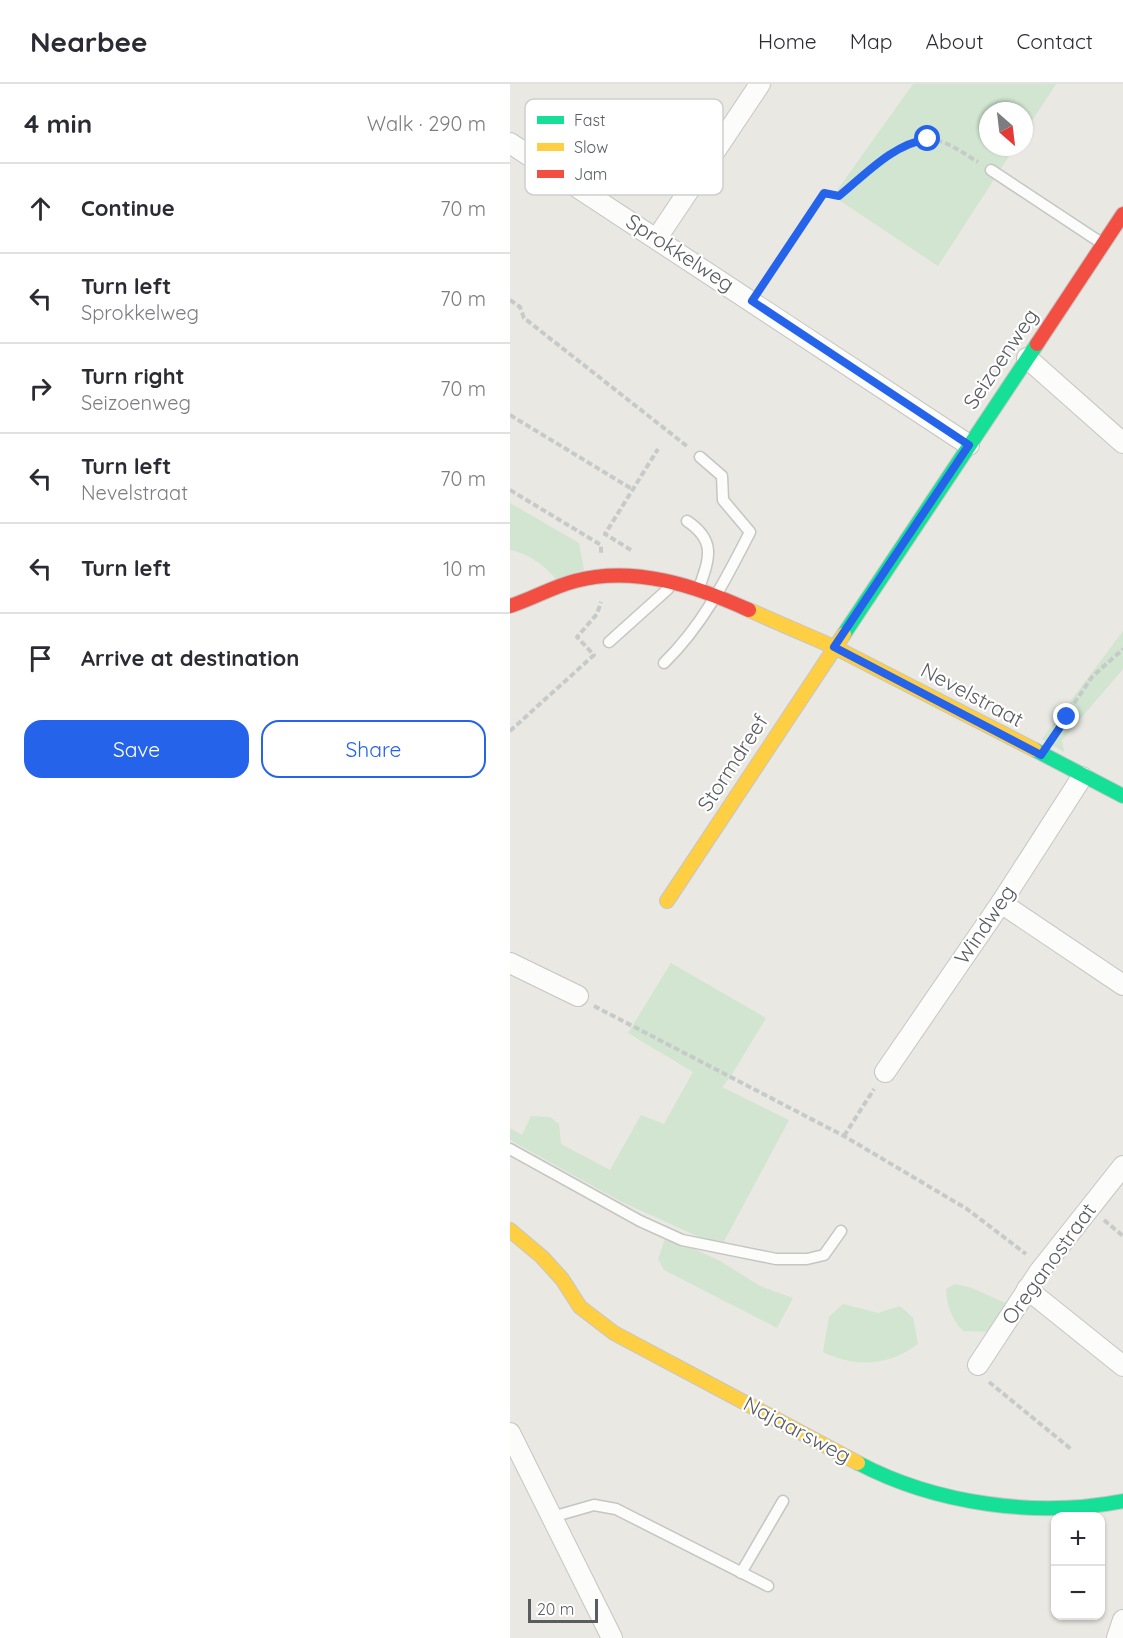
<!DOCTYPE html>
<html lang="en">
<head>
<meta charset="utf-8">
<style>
	:root { --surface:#fff; --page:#f7f7f7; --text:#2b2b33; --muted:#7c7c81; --line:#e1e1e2; --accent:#2563eb }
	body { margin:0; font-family:Quicksand,sans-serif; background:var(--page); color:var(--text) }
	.controls { position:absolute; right:18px; bottom:18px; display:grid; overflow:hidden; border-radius:12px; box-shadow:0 2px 4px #0004 }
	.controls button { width:54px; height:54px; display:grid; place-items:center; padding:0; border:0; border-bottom:2px solid var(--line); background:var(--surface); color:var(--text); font:30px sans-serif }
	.compass { position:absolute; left:469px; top:18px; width:54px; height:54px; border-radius:50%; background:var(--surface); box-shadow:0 2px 4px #0004; rotate:152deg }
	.scale { position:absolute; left:18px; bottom:15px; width:70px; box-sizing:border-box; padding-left:6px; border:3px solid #595c61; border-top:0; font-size:16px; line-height:21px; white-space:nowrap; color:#595c61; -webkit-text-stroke:4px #fff; paint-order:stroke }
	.stop { position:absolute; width:18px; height:18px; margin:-14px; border:4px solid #2563eb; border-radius:50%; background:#fff }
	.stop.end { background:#2563eb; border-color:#fff; box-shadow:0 2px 6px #0008 }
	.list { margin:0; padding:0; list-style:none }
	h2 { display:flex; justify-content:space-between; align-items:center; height:78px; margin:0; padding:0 24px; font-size:26px }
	h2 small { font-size:20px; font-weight:400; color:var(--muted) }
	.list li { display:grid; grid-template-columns:39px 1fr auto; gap:18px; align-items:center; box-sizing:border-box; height:90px; padding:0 24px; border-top:2px solid var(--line) }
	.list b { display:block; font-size:22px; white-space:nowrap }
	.list p { margin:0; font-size:20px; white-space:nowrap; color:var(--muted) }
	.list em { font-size:20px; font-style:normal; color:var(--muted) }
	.actions { display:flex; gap:12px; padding:18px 24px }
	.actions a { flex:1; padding:14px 0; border:2px solid var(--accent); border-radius:18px; text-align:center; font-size:21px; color:var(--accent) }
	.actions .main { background:var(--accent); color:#fff }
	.icon { flex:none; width:33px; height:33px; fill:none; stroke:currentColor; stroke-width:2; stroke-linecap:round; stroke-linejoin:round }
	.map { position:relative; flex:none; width:613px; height:1554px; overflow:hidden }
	header { display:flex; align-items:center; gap:36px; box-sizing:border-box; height:84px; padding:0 30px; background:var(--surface); border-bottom:2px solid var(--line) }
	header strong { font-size:28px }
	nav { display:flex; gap:33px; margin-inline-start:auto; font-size:21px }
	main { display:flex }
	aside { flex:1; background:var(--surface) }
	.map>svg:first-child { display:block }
	.green { fill:#d1e5d0 }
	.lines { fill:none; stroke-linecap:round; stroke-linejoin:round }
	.lane-casing { stroke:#c5c5c4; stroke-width:13 }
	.street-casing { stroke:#c5c5c4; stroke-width:22 }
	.fast-casing { stroke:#c6c6c5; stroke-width:16 }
	.slow-casing { stroke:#c6c6c5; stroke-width:16 }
	.jam-casing { stroke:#c6c6c5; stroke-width:16 }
	.path { stroke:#c6cbc9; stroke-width:4; stroke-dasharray:6 3; stroke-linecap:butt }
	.lane { stroke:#fcfcfb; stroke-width:10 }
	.street { stroke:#fcfcfb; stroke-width:20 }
	.fast { stroke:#16e098; stroke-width:14 }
	.slow { stroke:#ffcf43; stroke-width:14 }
	.jam { stroke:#f24e42; stroke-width:14 }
	.route { stroke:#2563eb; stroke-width:8 }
	.labels { text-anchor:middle; stroke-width:4.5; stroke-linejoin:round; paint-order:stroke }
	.street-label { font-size:21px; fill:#595c61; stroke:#fff }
	.key { fill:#fff; stroke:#cdced0; stroke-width:1.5 }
	.key-label { font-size:16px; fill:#595c61 }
</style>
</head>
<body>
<header>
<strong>Nearbee</strong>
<nav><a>Home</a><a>Map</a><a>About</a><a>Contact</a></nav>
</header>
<main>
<aside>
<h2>4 min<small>Walk · 290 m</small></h2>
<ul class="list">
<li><svg class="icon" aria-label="ahead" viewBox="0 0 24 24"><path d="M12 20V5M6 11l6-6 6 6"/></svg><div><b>Continue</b></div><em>70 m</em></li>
<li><svg class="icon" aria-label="left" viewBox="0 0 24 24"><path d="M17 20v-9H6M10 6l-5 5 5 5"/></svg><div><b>Turn left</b><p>Sprokkelweg</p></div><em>70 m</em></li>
<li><svg class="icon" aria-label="right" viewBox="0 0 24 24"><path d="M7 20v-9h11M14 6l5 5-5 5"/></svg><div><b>Turn right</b><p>Seizoenweg</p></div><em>70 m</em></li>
<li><svg class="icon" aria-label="left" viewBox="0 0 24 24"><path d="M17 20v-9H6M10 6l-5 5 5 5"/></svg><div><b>Turn left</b><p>Nevelstraat</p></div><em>70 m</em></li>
<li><svg class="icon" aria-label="left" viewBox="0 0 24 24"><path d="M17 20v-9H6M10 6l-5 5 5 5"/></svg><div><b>Turn left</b></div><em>10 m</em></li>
<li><svg class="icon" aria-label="arrive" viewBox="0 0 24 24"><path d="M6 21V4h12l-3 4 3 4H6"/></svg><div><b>Arrive at destination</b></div></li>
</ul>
<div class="actions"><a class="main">Save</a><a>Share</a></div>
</aside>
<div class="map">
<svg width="613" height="1554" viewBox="0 0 613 1554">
	<rect width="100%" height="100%" fill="#e9e8e3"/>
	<g class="green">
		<polygon points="403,0 546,0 514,49 514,27 478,27 478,63 505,63 428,182 323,112"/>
		<path d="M0,419L69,459L74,486L46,495C33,480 19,470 0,466Z"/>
		<polygon points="613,547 613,585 552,656 554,668 532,655"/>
		<polygon points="161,879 256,934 221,992 212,1003 279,1036 211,1163 110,1117 0,1056 0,1044 12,1051 21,1032 40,1033 49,1040 51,1060 100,1086 131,1031 154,1040 183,988 118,949"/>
		<polygon points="156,1152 210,1177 250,1202 283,1214 267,1244 154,1186 148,1175"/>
		<path d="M445,1200L462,1204L500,1221L484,1248L453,1247C441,1234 437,1222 436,1205Z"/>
		<path d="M333,1220L368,1229L390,1222L403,1234L408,1260C379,1282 345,1284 313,1268L319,1233Z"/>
	</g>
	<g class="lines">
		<defs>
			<g id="lane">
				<polyline points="481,86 593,160"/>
				<path d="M177,437C207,457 199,475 189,504"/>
				<polyline points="99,558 158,505 159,501"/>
				<path d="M154,579C193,541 216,495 240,448L213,416L212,392L190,373"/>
				<polyline points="0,1065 130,1137 172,1156 266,1175 297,1175 314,1171 331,1147"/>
				<polyline points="42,1433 84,1421 106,1425 258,1502"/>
				<polyline points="231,1489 273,1417"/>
			</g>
			<g id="street">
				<polyline points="0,59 459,361"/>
				<polyline points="147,154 250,0"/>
				<polyline points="517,274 613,359"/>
				<polyline points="491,819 613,901"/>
				<polyline points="0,879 68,912"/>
				<polyline points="375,988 491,819 572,693"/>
				<polyline points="517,1205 613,1282"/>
				<polyline points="468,1281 529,1188 613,1082"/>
				<polyline points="0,1349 102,1554"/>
				<polyline points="607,1554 613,1536"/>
			</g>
			<g id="fast">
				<polyline points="334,550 527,260"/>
				<polyline points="525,666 613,712"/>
				<path d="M348,1379C426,1420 526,1434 613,1417"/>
			</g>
			<g id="slow">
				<polyline points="239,526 324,563 525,666"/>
				<polyline points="157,817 334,550"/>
				<polyline points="0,1146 32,1173 52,1195 70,1223 104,1249 348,1379"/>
			</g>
			<g id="jam">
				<polyline points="527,260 613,130"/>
				<path d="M0,522C22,515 42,503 65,497C124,481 186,502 239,526"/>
			</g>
		</defs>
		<use href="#lane" class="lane-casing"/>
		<use href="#street" class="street-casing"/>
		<use href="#fast" class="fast-casing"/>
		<use href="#slow" class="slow-casing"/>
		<use href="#jam" class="jam-casing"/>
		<g class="path">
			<path d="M252,201L313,109L329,112C351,94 389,54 417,55C435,55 453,69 468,78"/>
			<polyline points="0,216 10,223 14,234 178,363"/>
			<polyline points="0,331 122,405"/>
			<polyline points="0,406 91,461 91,469"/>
			<polyline points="121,466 95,450 148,365"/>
			<polyline points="0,647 84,571 67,553 87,530 91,518"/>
			<polyline points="544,649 582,593 613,565"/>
			<polyline points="84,922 334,1052 457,1125 516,1170"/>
			<polyline points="334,1052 364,1005"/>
			<polyline points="594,1136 613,1152"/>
			<polyline points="479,1298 561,1365"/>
		</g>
		<use href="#lane" class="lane"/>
		<use href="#street" class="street"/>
		<use href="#fast" class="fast"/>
		<use href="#slow" class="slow"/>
		<use href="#jam" class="jam"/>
	</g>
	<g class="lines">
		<path class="route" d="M418,55C383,60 356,90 329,112L314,109L242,217L459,361L324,563L531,671L557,633"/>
	</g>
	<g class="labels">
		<g class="street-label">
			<text transform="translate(170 169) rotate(33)" y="7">Sprokkelweg</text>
			<text transform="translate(491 275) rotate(-56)" y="7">Seizoenweg</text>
			<text transform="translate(462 611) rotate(28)" y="7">Nevelstraat</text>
			<text transform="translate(223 679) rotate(-57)" y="7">Stormdreef</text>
			<text transform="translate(475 841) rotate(-56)" y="7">Windweg</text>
			<text transform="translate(539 1180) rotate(-54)" y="7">Oreganostraat</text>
			<text transform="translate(287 1346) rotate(28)" y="7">Najaarsweg</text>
		</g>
	</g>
	<rect x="15" y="15" width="198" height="96" rx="9" class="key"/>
	<rect x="27" y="32" width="27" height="8" fill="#16e098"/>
	<rect x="27" y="59" width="27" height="8" fill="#ffcf43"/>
	<rect x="27" y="86" width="27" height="8" fill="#f24e42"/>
	<g class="key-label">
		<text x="64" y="42">Fast</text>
		<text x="64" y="69">Slow</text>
		<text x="64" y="96">Jam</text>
	</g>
</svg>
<div class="controls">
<button>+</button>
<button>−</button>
</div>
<svg class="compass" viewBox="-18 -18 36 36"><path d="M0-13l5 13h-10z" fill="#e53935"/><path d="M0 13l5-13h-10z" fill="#7c7c81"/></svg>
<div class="scale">20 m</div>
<div class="stop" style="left:418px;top:55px"></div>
<div class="stop end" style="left:557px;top:633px"></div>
</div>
</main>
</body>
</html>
